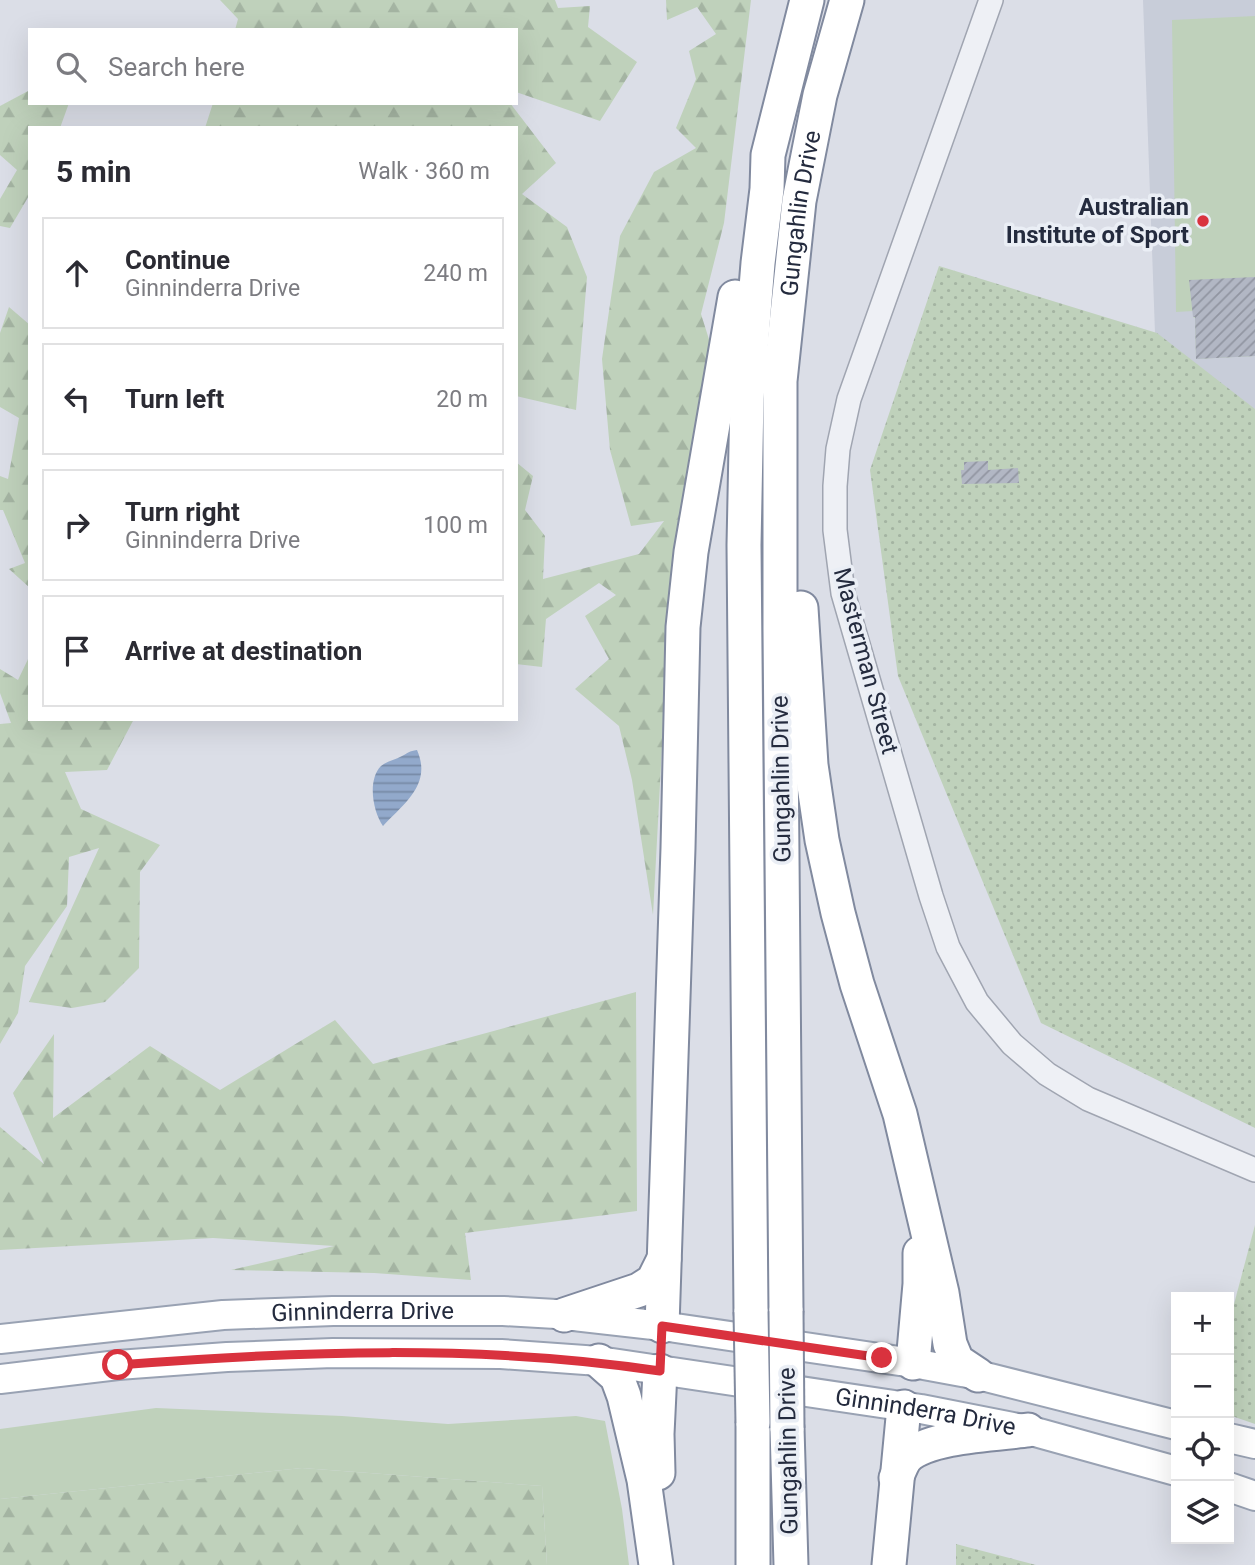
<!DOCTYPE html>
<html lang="en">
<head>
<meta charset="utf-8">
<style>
	:root { --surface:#fff; --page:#f7f7f7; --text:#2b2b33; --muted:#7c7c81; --line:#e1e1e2 }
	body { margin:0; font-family:Roboto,sans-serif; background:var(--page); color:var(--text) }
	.controls { position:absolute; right:21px; bottom:21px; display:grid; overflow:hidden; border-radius:0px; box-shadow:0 7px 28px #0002 }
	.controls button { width:63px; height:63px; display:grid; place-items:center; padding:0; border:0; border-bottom:2px solid var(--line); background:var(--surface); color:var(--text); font:35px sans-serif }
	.stop { position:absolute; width:21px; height:21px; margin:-16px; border:5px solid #d9323e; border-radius:50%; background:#fff }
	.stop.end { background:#d9323e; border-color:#fff; box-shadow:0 2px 7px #0008 }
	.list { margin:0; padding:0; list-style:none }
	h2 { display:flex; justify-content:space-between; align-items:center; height:91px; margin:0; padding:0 28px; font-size:30px }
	h2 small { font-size:23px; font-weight:400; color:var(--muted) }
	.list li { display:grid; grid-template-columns:46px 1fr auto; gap:21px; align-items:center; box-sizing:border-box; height:112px; margin:0 14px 14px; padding:0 14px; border:2px solid var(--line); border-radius:0px }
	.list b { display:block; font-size:26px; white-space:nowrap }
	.list p { margin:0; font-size:23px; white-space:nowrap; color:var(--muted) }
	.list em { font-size:23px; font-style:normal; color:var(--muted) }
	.icon { flex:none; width:38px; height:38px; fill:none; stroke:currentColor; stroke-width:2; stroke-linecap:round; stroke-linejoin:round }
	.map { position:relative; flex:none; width:1255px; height:1565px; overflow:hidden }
	.search { position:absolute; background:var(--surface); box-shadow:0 7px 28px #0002; left:28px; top:28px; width:490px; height:77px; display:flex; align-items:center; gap:18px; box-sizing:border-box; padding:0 24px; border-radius:0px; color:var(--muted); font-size:26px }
	.panel { position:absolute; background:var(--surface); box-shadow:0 7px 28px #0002; left:28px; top:126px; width:490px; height:595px; border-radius:0px }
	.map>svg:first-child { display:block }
	.built { fill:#c8cdd9 }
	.grass { fill:url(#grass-dots) }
	.forest { fill:url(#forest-firs) }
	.park { fill:#bfd1bb }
	.water { fill:url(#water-rules) }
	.building { fill:url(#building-hatch) }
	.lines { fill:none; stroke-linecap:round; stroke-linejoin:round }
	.minor-casing { stroke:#a0a5b1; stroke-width:26 }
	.major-casing { stroke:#99a2b3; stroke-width:32 }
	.highway-casing { stroke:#818a9f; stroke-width:37 }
	.minor { stroke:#eef0f5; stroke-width:23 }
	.major { stroke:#fff; stroke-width:28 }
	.highway { stroke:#fff; stroke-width:33 }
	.highway-bridge-casing { stroke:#818a9f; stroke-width:37; stroke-linecap:butt }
	.highway-bridge { stroke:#fff; stroke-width:33 }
	.route { stroke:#d9323e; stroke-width:9 }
	.poi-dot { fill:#d9323e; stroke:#eaeef5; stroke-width:2.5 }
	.labels { text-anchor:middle; stroke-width:7; stroke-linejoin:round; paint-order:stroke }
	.poi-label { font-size:24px; font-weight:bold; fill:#242b3e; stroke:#eaeef5; text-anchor:end }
	.street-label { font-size:24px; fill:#242b3e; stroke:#eaeef5 }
</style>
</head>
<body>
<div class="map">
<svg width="1255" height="1565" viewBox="0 0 1255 1565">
	<defs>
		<pattern id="grass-dots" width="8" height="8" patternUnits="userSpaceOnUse" patternTransform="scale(1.75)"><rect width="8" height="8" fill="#bfd1bb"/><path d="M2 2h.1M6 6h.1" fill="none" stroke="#a4b4a2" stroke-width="1.8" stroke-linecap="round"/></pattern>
		<pattern id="forest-firs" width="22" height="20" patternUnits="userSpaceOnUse" patternTransform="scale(1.75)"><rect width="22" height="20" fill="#bfd1bb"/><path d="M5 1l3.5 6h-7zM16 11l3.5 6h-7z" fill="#a4b4a2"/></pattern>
		<pattern id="water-rules" width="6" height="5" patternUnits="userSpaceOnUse" patternTransform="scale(1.75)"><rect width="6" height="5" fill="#92a9cb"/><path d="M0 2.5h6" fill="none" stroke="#778aa6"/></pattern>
		<pattern id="building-hatch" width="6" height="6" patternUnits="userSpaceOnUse" patternTransform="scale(1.75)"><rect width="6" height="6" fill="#b2b7c4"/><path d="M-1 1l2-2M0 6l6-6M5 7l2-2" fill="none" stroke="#9195a1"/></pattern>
	</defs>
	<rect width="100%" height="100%" fill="#dbdee7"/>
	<polygon class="built" points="1143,0 1255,0 1255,851 1159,444"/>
	<g class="grass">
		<polygon points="939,266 1157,333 1255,409 1255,1128 1041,1023 898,676 870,470"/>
		<polygon points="1255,1225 1255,1424 1229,1415 1229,1323"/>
		<polygon points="956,1544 1036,1565 956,1565"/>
	</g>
	<g class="forest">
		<polygon points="220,0 555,0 558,8 590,6 588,27 637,62 600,121 516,92 516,30 235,30 238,19"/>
		<polygon points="666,0 751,0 724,223 701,314 713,352 669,616 653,915 632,780 619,726 575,689 609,659 585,616 616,595 599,583 546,619 542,667 516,664 516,462 533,476 525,510 545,536 543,579 639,554 664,521 631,526 610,450 602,359 620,236 654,172 696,148 676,128 696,79 689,51 716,34 697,7 667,20"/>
		<polygon points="30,90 30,103 69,103 60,128 30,128 30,194 10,228 0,226 0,199 17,170 0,155 0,106"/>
		<polygon points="213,103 510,103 556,163 522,194 567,227 587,277 576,410 516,396 516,128 205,128"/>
		<polygon points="9,307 30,325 30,588 9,569 25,563 3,510 0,510 0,476 8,479 19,418 0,407 0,333"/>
		<polygon points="30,655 30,719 134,719 107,770 65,772 81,809 160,845 140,872 139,968 105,1002 72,1008 29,1002 99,848 69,857 67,906 25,966 18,1013 0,1044 0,724 11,723 0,693 0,669 18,680"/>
		<polygon points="636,992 637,1211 465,1233 471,1280 374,1273 231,1270 334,1246 213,1238 0,1250 0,1127 44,1164 13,1093 54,1034 53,1118 150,1046 220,1090 335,1020 373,1064"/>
		<polygon points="302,1468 542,1486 547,1565 0,1565 0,1499"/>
	</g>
	<g class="park">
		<polygon points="1255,16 1255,356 1196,359 1195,318 1193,317 1193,311 1176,312 1172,20"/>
		<polygon points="156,1408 342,1416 448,1424 576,1416 605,1421 622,1509 629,1565 547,1565 542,1486 302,1468 0,1499 0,1429"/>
	</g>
	<path class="water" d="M417,750C432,784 405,803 383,826C373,812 367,780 381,766C387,761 395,760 402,756C408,753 409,751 417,750Z"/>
	<g class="building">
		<polygon points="1255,277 1255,356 1196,359 1195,317 1193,317 1189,280"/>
		<polygon points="988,461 988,470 1018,468 1019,483 962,484 961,470 964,470 964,462"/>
	</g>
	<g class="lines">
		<defs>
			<polyline id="minor" points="991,0 849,399 838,449 835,486 835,530 843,593 931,896 948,947 977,1002 1012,1044 1047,1074 1088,1099 1255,1170"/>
			<g id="major">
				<path id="s1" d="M0,1339L223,1315L333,1311H503L556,1314L662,1326L913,1363L978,1375L1176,1425"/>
				<path id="s2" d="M0,1379L118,1365L227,1357L333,1353L501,1354L599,1361L921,1409L1028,1430L1176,1471"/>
				<polyline points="1229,1438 1255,1444"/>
				<polyline points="1229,1487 1255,1496"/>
			</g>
			<g id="highway">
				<polyline points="801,608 811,765 822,840 838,913 857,984 900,1114 942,1293 950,1344 957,1361 978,1375"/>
				<path id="s3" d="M786,1311L780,629V381L799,201L820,95L847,0"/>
				<polyline points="751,1312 744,545 747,398 758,263 767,189 768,155 807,0"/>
				<polyline points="564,1315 639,1290 653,1281 664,1259"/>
				<polyline points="662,1326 678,848 683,627 691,552 735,297"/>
				<polyline points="599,1361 617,1377 624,1396 644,1480 656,1565"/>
				<polyline points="913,1363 920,1284 920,1253"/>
				<polyline points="753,1423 753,1565"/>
				<polyline points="787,1428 791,1565"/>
				<polyline points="658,1473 657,1434 660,1371"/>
				<path d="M896,1478C899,1472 902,1463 906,1458C927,1436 998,1434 1028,1430"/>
				<polyline points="889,1565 904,1407"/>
			</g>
		</defs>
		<use href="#minor" class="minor-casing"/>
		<use href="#major" class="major-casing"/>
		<use href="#highway" class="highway-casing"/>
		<use href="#minor" class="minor"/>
		<use href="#major" class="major"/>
		<use href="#highway" class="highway"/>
		<defs>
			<g id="highway-bridge">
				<polyline points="786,1311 787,1428"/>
				<polyline points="751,1312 753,1423"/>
			</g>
		</defs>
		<use href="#highway-bridge" class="highway-bridge-casing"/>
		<use href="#highway-bridge" class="highway-bridge"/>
	</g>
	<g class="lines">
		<path class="route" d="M118,1365C299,1351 480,1344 660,1371L662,1326L882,1358"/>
	</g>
	<circle class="poi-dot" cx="1203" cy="221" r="7"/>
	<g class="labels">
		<g class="poi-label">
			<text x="1189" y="215">Australian<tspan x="1189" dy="28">Institute of Sport</tspan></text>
		</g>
		<g class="street-label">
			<text dy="8" stroke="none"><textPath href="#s3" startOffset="1099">Gungahlin Drive</textPath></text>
			<text transform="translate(866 661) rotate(75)" y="8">Masterman Street</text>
			<text transform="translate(781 779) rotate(-91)" y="8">Gungahlin Drive</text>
			<text dy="8" stroke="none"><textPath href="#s1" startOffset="364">Ginninderra Drive</textPath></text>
			<text dy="8" stroke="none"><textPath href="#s2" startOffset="931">Ginninderra Drive</textPath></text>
			<text transform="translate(788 1451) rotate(-91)" y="8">Gungahlin Drive</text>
		</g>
	</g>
</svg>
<div class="controls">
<button>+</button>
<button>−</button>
<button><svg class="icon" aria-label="locate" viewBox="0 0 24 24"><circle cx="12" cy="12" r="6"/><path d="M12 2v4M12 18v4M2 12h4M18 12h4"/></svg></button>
<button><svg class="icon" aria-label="layers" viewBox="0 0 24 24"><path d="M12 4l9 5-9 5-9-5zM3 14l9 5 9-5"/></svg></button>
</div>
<div class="stop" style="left:118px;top:1365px"></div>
<div class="stop end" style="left:882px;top:1358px"></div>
<div class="search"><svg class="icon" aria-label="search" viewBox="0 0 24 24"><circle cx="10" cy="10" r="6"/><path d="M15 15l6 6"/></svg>Search here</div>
<section class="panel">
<h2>5 min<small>Walk · 360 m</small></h2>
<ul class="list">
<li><svg class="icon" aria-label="ahead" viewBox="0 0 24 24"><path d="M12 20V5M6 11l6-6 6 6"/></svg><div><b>Continue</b><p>Ginninderra Drive</p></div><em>240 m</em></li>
<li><svg class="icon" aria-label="left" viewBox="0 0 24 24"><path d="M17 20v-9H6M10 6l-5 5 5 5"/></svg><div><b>Turn left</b></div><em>20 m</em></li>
<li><svg class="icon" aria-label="right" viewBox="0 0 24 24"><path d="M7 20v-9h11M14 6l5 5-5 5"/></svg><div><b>Turn right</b><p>Ginninderra Drive</p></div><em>100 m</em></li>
<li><svg class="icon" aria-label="arrive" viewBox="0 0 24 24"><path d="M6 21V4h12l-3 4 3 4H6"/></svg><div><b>Arrive at destination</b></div></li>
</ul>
</section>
</div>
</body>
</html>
